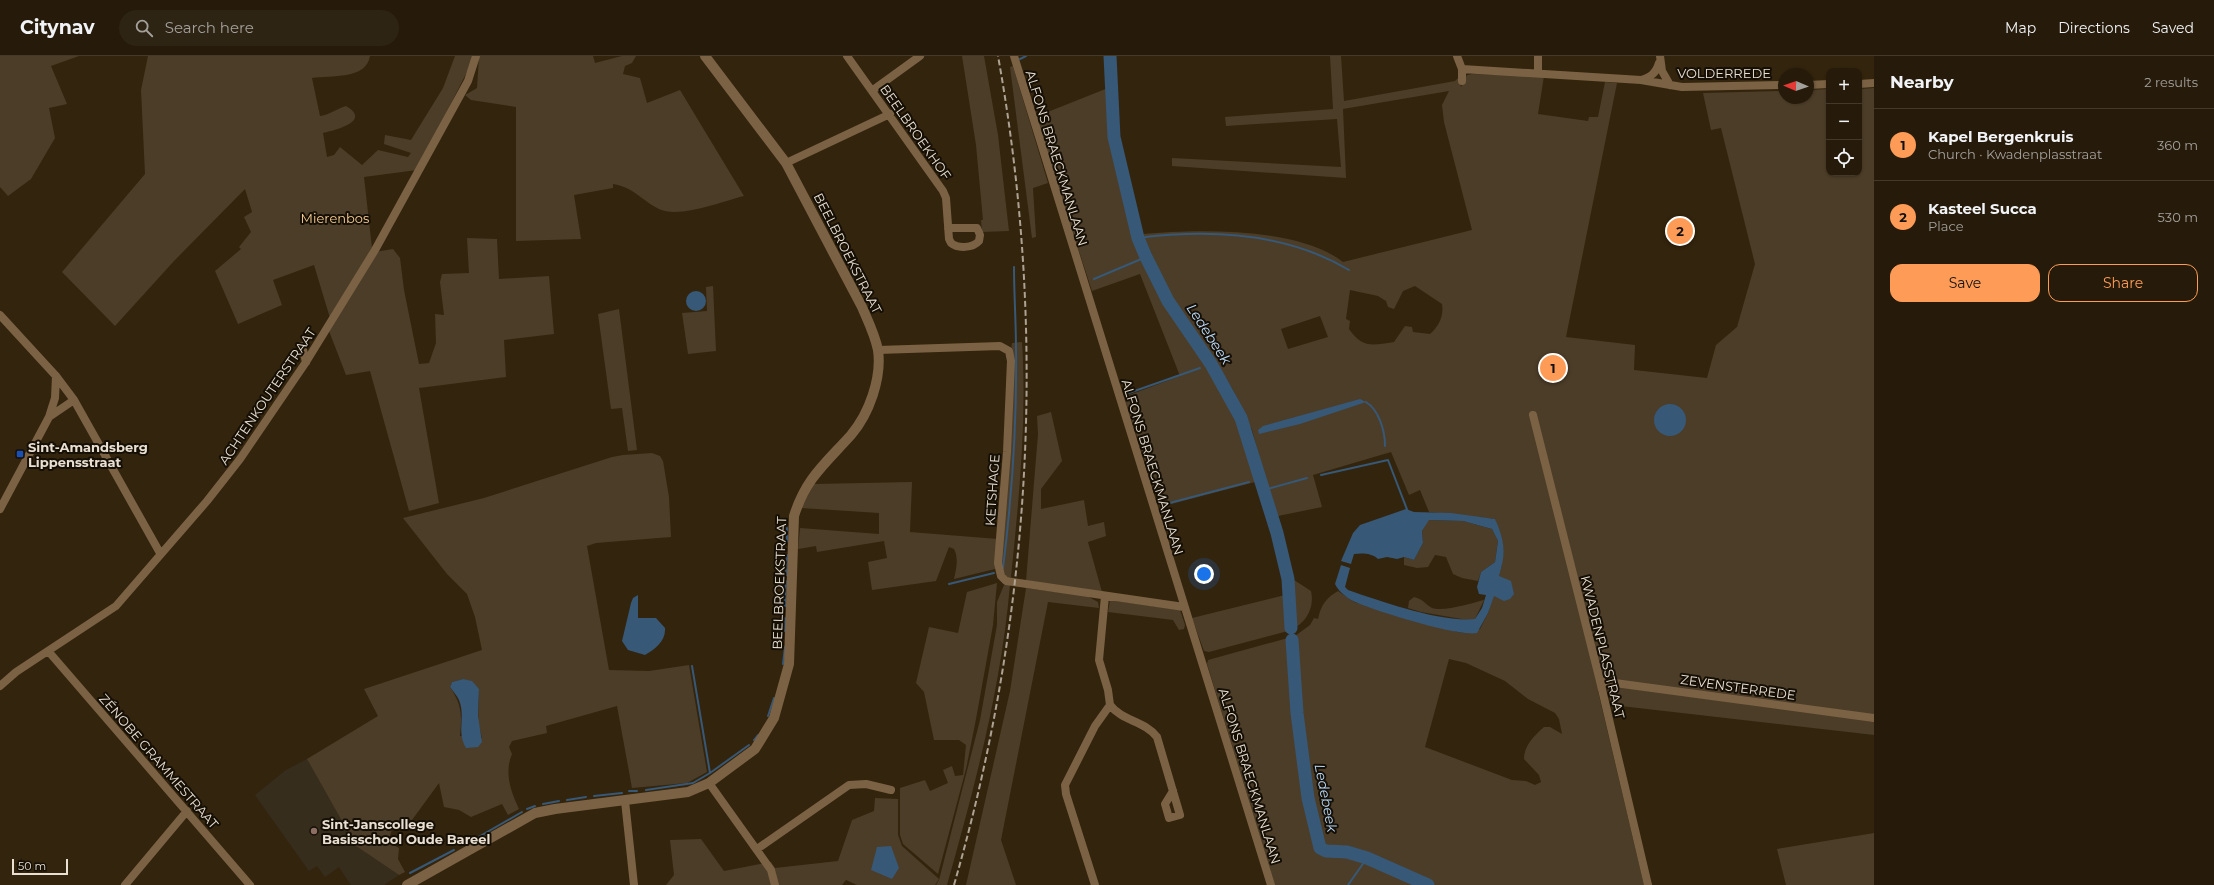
<!DOCTYPE html>
<html lang="en">
<head>
<meta charset="utf-8">
<style>
	:root { --surface:#261b0a; --page:#2e2413; --text:#f1f3f6; --muted:#a4a19c; --line:#42392b; --accent:#fe9c57 }
	body { margin:0; font-family:Montserrat,sans-serif; background:var(--page); color:var(--text) }
	.controls { position:absolute; right:12px; top:12px; display:grid; overflow:hidden; border-radius:8px; box-shadow:0 1px 3px #0004 }
	.controls button { width:36px; height:36px; display:grid; place-items:center; padding:0; border:0; border-bottom:1px solid var(--line); background:var(--surface); color:var(--text); font:20px sans-serif }
	.compass { position:absolute; left:1778px; top:12px; width:36px; height:36px; border-radius:50%; background:var(--surface); box-shadow:0 1px 3px #0004; rotate:272deg }
	.scale { position:absolute; left:12px; bottom:10px; width:56px; box-sizing:border-box; padding-left:4px; border:2px solid #eae0d2; border-top:0; font-size:11px; line-height:14px; white-space:nowrap; color:#eae0d2; -webkit-text-stroke:3px #150f06; paint-order:stroke }
	.you { position:absolute; left:1204px; top:518px; width:14px; height:14px; margin:-10px; border:3px solid #fff; border-radius:50%; background:#1a73e8; box-shadow:0 0 0 6px #1a73e833 }
	.badge { display:grid; place-items:center; width:26px; height:26px; border-radius:50%; background:var(--accent); color:#111; font-size:13px; font-weight:700 }
	.pin { position:absolute; translate:-50% -50%; border:2px solid #fff; box-shadow:0 1px 4px #0006 }
	.list { margin:0; padding:0; list-style:none }
	h2 { display:flex; justify-content:space-between; align-items:center; height:52px; margin:0; padding:0 16px; font-size:17px }
	h2 small { font-size:13px; font-weight:400; color:var(--muted) }
	.list li { display:grid; grid-template-columns:26px 1fr auto; gap:12px; align-items:center; box-sizing:border-box; height:72px; padding:0 16px; border-top:1px solid var(--line) }
	.list b { display:block; font-size:15px; white-space:nowrap }
	.list p { margin:0; font-size:13px; white-space:nowrap; color:var(--muted) }
	.list em { font-size:13px; font-style:normal; color:var(--muted) }
	.actions { display:flex; gap:8px; padding:12px 16px }
	.actions a { flex:1; padding:9px 0; border:1px solid var(--accent); border-radius:12px; text-align:center; font-size:14px; color:var(--accent) }
	.actions .main { background:var(--accent); color:#111 }
	.icon { flex:none; width:22px; height:22px; fill:none; stroke:currentColor; stroke-width:2; stroke-linecap:round; stroke-linejoin:round }
	.map { position:relative; flex:none; width:1874px; height:829px; overflow:hidden }
	header { display:flex; align-items:center; gap:24px; box-sizing:border-box; height:56px; padding:0 20px; background:var(--surface); border-bottom:1px solid var(--line) }
	header strong { font-size:19px }
	nav { display:flex; gap:22px; margin-inline-start:auto; font-size:14px }
	.search { width:280px; height:36px; background:var(--page); display:flex; align-items:center; gap:10px; box-sizing:border-box; padding:0 14px; border-radius:22px; color:var(--muted); font-size:15px }
	main { display:flex }
	aside { flex:1; background:var(--surface) }
	.map>svg:first-child { display:block }
</style>
</head>
<body>
<header>
<strong>Citynav</strong>
<div class="search"><svg class="icon" aria-label="search" viewBox="0 0 24 24"><circle cx="10" cy="10" r="6"/><path d="M15 15l6 6"/></svg>Search here</div>
<nav><a>Map</a><a>Directions</a><a>Saved</a></nav>
</header>
<main>
<div class="map">
<svg width="1874" height="829" viewBox="0 0 1874 829">
	<rect width="100%" height="100%" fill="#33240d"/>
	<path fill="#372d1d" d="M307 703 356 790 399 819 384 829H351L339 811 325 821 317 810 309 815 255 739 286 714Z"/>
	<path fill="#4c3d28" fill-rule="evenodd" d="M0 0H79L51 10 67 48 49 52 55 82 31 123 8 140 0 131Z
		M148 0H370C366 24 331 19 312 22L320 60C329 59 336 53 346 50 372 65 336 74 323 77L327 101 334 99 340 91 362 109 378 94 408 101 411 97 384 88 385 79 411 84 443 32 455 0H472L470 10 417 114 364 121 372 192 330 262 314 209 273 224 282 249 238 268 215 215 241 193 239 191 251 176 244 161 252 156 245 133 174 205 115 270 62 216 145 118 141 34Z
		M479 0H593L595 7 622 0H636L632 7 625 10 623 18 640 22 647 47 680 34 744 140C723 145 679 163 659 153 641 144 635 132 613 128V132L574 139 581 183 516 185V51L471 44 465 39 477 32Z
		M962 0H984L998 79 1009 175 982 176 981 164H983L976 89Z
		M1330 0H1341L1344 45 1455 25 1459 21 1461 31 1467 19 1472 18 1544 20 1538 58 1588 65 1589 61H1598L1605 26 1617 27 1566 281 1635 289 1634 314 1707 322 1716 289 1737 271 1755 208 1721 72 1711 74 1703 37 1784 35V42H1808V34L1829 33V117H1859V33L1874 32V679L1612 649 1607 633 1598 635 1644 829H1275L1207 608 1208 604 1295 580 1310 569 1314 562 1318 563C1321 549 1326 542 1338 535L1354 546 1417 566 1462 577 1480 573 1488 557 1502 509 1495 463 1429 456 1420 434 1409 439 1391 396 1313 419 1322 451 1278 460 1291 522 1311 535C1315 553 1305 569 1288 575L1209 596 1204 595 1192 562 1285 539V523L1260 437 1255 426 1160 451 1124 341 1180 320 1140 218 1092 235 1035 61 1108 32 1111 82 1141 202 1180 269 1193 287 1204 307 1220 327 1249 389 1255 416 1263 414 1252 374 1233 334 1208 293 1171 243 1143 178C1197 173 1298 171 1343 206L1472 174 1444 66 1442 49 1449 35 1343 53 1346 122 1172 110V102L1341 111 1337 63 1226 70 1225 61 1333 53ZM1415 230 1442 248C1444 260 1439 270 1430 278L1413 276 1412 271 1405 270 1394 286C1372 289 1363 293 1349 273L1350 265 1346 263 1350 234 1378 240 1386 245 1388 251 1394 253 1403 235ZM1320 260 1328 281 1288 293 1281 273ZM1449 603 1466 607 1505 625 1528 643 1555 657 1559 663 1562 678 1550 671H1544C1535 679 1524 689 1524 703L1539 719 1541 726 1535 729 1526 725 1512 724 1425 691Z
		M1013 10 1048 127 1033 132 1036 181 1032 182 1010 11Z
		M467 182 497 183 499 223 549 220 554 278 504 284 506 321 419 332 439 447 409 455 370 315 346 319 329 275 375 196 393 193 400 202 404 234 419 308 429 307 436 287 435 258 444 259 440 226 442 218 469 217Z
		M713 230 716 295 688 298 682 257 707 255 706 231Z
		M619 253 637 394 628 395 622 352 611 353 598 258Z
		M1022 286C1027 365 1019 442 1011 521L1009 522 1004 519 1001 504 1011 294 1012 287Z
		M1051 356 1062 405 1041 433V453L1084 444 1088 470 1104 466 1106 480 1088 486 1102 536 1026 525 1038 378 1037 360Z
		M652 397 660 400 663 405 669 441 671 481 596 487 587 490 609 614 649 615 689 609 707 716 687 727 632 732 617 650 546 670 547 677 512 685 509 691 512 698C504 717 511 736 519 753L508 759 502 748 471 761 459 754 444 751 439 727 412 764 405 763 394 767 388 786 399 792 398 803 405 816 399 819 356 790 307 703 378 660 364 633 482 594 475 561 467 538 447 518 403 462 484 442 612 401 623 399ZM463 623 479 633 478 666 482 682 460 680C462 659 462 649 450 631L452 626Z
		M912 426 910 476 998 483 995 513 954 523C956 513 959 503 954 493L949 491 936 525 872 534 868 506 887 502 884 485 817 496 816 490 798 493 800 472 879 478V457L801 452 814 428Z
		M1428 464 1463 465 1492 473 1498 485 1495 506 1481 516 1478 525 1462 522 1453 518 1446 501 1435 499 1428 511 1417 512 1404 509V501L1414 504 1423 487 1422 475Z
		M997 527 993 569 976 663 966 713 938 818 903 788 900 779V732L925 724 930 735 948 727 943 714 952 710 955 720 963 719 966 689 959 684H934L924 636 916 627 929 571 958 577 967 536Z
		M1004 529H1010C1001 632 975 730 947 829H936L939 824 980 664 997 569V546Z
		M1026 532 1087 540 1098 546 1099 552 1048 546 1001 784 1016 829H966L1010 635Z
		M1414 541C1423 543 1425 548 1432 552 1444 556 1472 547 1484 544L1475 563 1467 564 1421 556 1408 552 1409 545Z
		M1110 544 1180 554 1185 569 1184 573 1179 574 1173 564 1108 556Z
		M875 742 898 743V779L902 790 939 823 935 829H857L846 824 842 829H666L674 819 670 784 701 783 724 815 771 806 775 812 838 805 852 764 874 755Z
		M1874 777V829H1786L1777 793Z"/>
	<path fill="#375876" d="M686 245a10 10 0 1 1 20 0a10 10 0 1 1-20 0Z
		M1360 343 1366 346 1300 368 1259 378 1258 374 1263 370Z
		M1654 364a16 16 0 1 1 32 0a16 16 0 1 1-32 0Z
		M1406 453 1414 456 1451 457 1495 463C1505 485 1506 498 1499 520L1511 525 1514 538 1510 543 1504 545 1494 540 1488 557 1477 577C1458 581 1376 555 1355 546 1347 542 1339 536 1335 528L1341 509 1350 512 1345 531 1348 534C1380 545 1442 567 1475 563L1482 552 1486 539 1479 538 1477 531 1481 516 1495 506 1498 485 1492 473 1463 465 1429 464 1422 475 1423 487 1414 504 1404 501 1397 503 1387 501 1378 503C1372 497 1362 497 1354 498L1351 508 1341 505 1353 477 1360 469Z
		M638 539V562H656L665 572C666 585 655 593 645 599L628 594 622 585 631 547 633 542Z
		M463 623 472 625 479 633 478 660 482 686 478 691 466 692C456 675 466 661 459 644 457 640 453 635 450 631L452 626Z
		M891 790 899 812 892 823 871 814 877 791Z"/>
	<g fill="none" stroke-linecap="round" stroke-linejoin="round">
		<path stroke="#375876" stroke-width="2" d="M1020 3 1026 0
			M1138 182C1209 173 1287 177 1349 214
			M1094 223 1146 201
			M1126 338 1200 312
			M1366 346C1379 354 1385 375 1385 390
			M1321 419 1388 404 1408 456
			M1264 434 1307 422
			M1162 449 1249 426
			M787 486V472
			M1003 512C1012 440 1017 366 1016 293 1016 266 1014 238 1014 211
			M786 519 787 499
			M949 528 994 517
			M785 550 786 525
			M785 575V562
			M783 608 785 591
			M768 660 774 642
			M754 684 758 679
			M710 717 749 689
			M646 734 693 727 710 717 692 610
			M629 735H637
			M594 740 622 737
			M567 744 586 741
			M543 748 559 745
			M527 753 535 750
			M468 787 522 756
			M410 817 454 794
			M1348 829 1367 802"/>
		<path stroke="#375876" stroke-width="13" d="M1110 0 1114 81 1138 182 1146 201 1168 245 1211 308 1241 362 1277 477 1288 523 1291 572
			M1292 584 1297 657 1308 742 1320 792 1326 795 1347 796 1367 802 1428 829"/>
		<path stroke="#7c6244" stroke-width="8" d="M847 0 943 135 946 142 949 183 951 187C958 193 973 192 979 185L980 179 977 172H948
			M1014 0 1271 829
			M1457 0 1462 13V25
			M1660 0 1662 15 1670 29
			M1462 13 1641 24 1682 31 1784 29
			M1538 17V0
			M1641 24C1651 21 1656 17 1659 7
			M1859 28 1874 27
			M1808 29 1829 28
			M873 34 920 0
			M786 107 890 58
			M0 259 56 320 74 344 160 497
			M302 290 306 306
			M878 294 1000 290 1009 295 1011 305 1007 396 998 507 1001 520 1006 525 1184 551
			M1533 359 1600 625 1648 829
			M49 361 74 344
			M0 453 49 361 55 342 56 320
			M49 596 250 829
			M1600 625 1874 662
			M0 630 16 616 116 550 207 445 240 403 306 306 375 194 468 25 476 0
			M1110 649C1122 665 1145 665 1157 681L1180 759 1169 762 1165 748 1173 735
			M709 727 771 814 775 829
			M625 745 634 829
			M757 793 849 729 866 728 891 734
			M125 829 187 755
			M1095 829 1066 738 1065 729 1095 670 1110 649 1108 634 1099 604 1105 540"/>
		<path stroke="#7c6244" stroke-width="10" d="M407 829 535 757 555 753 688 736 709 727 755 693 774 662 789 608 794 460C806 422 825 408 851 379 869 358 882 322 878 294 875 279 868 265 862 251L786 107 705 0"/>
		<path stroke="#aea292" stroke-width="2" stroke-dasharray="6 3" stroke-linecap="butt" d="M954 829C1032 559 1048 277 998 0"/>
	</g>
	<rect fill="#1a4fb4" stroke="#150f06" stroke-width="1.5" x="16" y="394" width="8" height="8" rx="2"/>
	<circle fill="#8d6e63" stroke="#150f06" stroke-width="1.5" cx="314" cy="775" r="4"/>
	<g text-anchor="middle" dominant-baseline="central" stroke-width="4" stroke-linejoin="round" paint-order="stroke">
		<g font-size="13" fill="#eae0d2" stroke="#150f06">
			<text x="1724" y="17">VOLDERREDE</text>
			<text transform="translate(916 76) rotate(55)">BEELBROEKHOF</text>
			<text transform="translate(1057 102) rotate(73)">ALFONS BRAECKMANLAAN</text>
			<text transform="translate(848 197) rotate(63)">BEELBROEKSTRAAT</text>
			<text transform="translate(267 340) rotate(-56)">ACHTENKOUTERSTRAAT</text>
			<text transform="translate(1153 411) rotate(73)">ALFONS BRAECKMANLAAN</text>
			<text transform="translate(992 434) rotate(-86)">KETSHAGE</text>
			<text transform="translate(779 527) rotate(-88)">BEELBROEKSTRAAT</text>
			<text transform="translate(1603 591) rotate(76)">KWADENPLASSTRAAT</text>
			<text transform="translate(1738 631) rotate(8)">ZEVENSTERREDE</text>
			<text transform="translate(159 705) rotate(49)">ZÉNOBE GRAMMESTRAAT</text>
			<text transform="translate(1250 720) rotate(73)">ALFONS BRAECKMANLAAN</text>
		</g>
		<g font-size="13" fill="#fed193" stroke="#150f06">
			<text x="335" y="162">Mierenbos</text>
		</g>
		<g font-size="13" font-weight="bold" fill="#eae0d2" stroke="#150f06" text-anchor="start">
			<text x="28" y="391">Sint-Amandsberg<tspan x="28" dy="15">Lippensstraat</tspan></text>
			<text x="322" y="768">Sint-Janscollege<tspan x="322" dy="15">Basisschool Oude Bareel</tspan></text>
		</g>
		<g font-size="14" font-style="italic" fill="#b9daf9" stroke="#150f06">
			<text transform="translate(1209 278) rotate(57)">Ledebeek</text>
			<text transform="translate(1326 742) rotate(79)">Ledebeek</text>
		</g>
	</g>
</svg>
<div class="controls">
<button>+</button>
<button>−</button>
<button><svg class="icon" aria-label="locate" viewBox="0 0 24 24"><circle cx="12" cy="12" r="6"/><path d="M12 2v4M12 18v4M2 12h4M18 12h4"/></svg></button>
</div>
<svg class="compass" viewBox="-18 -18 36 36"><path d="M0-13l5 13h-10z" fill="#e53935"/><path d="M0 13l5-13h-10z" fill="#a4a19c"/></svg>
<div class="scale">50 m</div>
<div class="you"></div>
<div class="pin badge" style="left:1553px;top:312px">1</div>
<div class="pin badge" style="left:1680px;top:175px">2</div>
</div>
<aside>
<h2>Nearby<small>2 results</small></h2>
<ul class="list">
<li><span class="badge">1</span><div><b>Kapel Bergenkruis</b><p>Church · Kwadenplasstraat</p></div><em>360 m</em></li>
<li><span class="badge">2</span><div><b>Kasteel Succa</b><p>Place</p></div><em>530 m</em></li>
</ul>
<div class="actions"><a class="main">Save</a><a>Share</a></div>
</aside>
</main>
</body>
</html>
